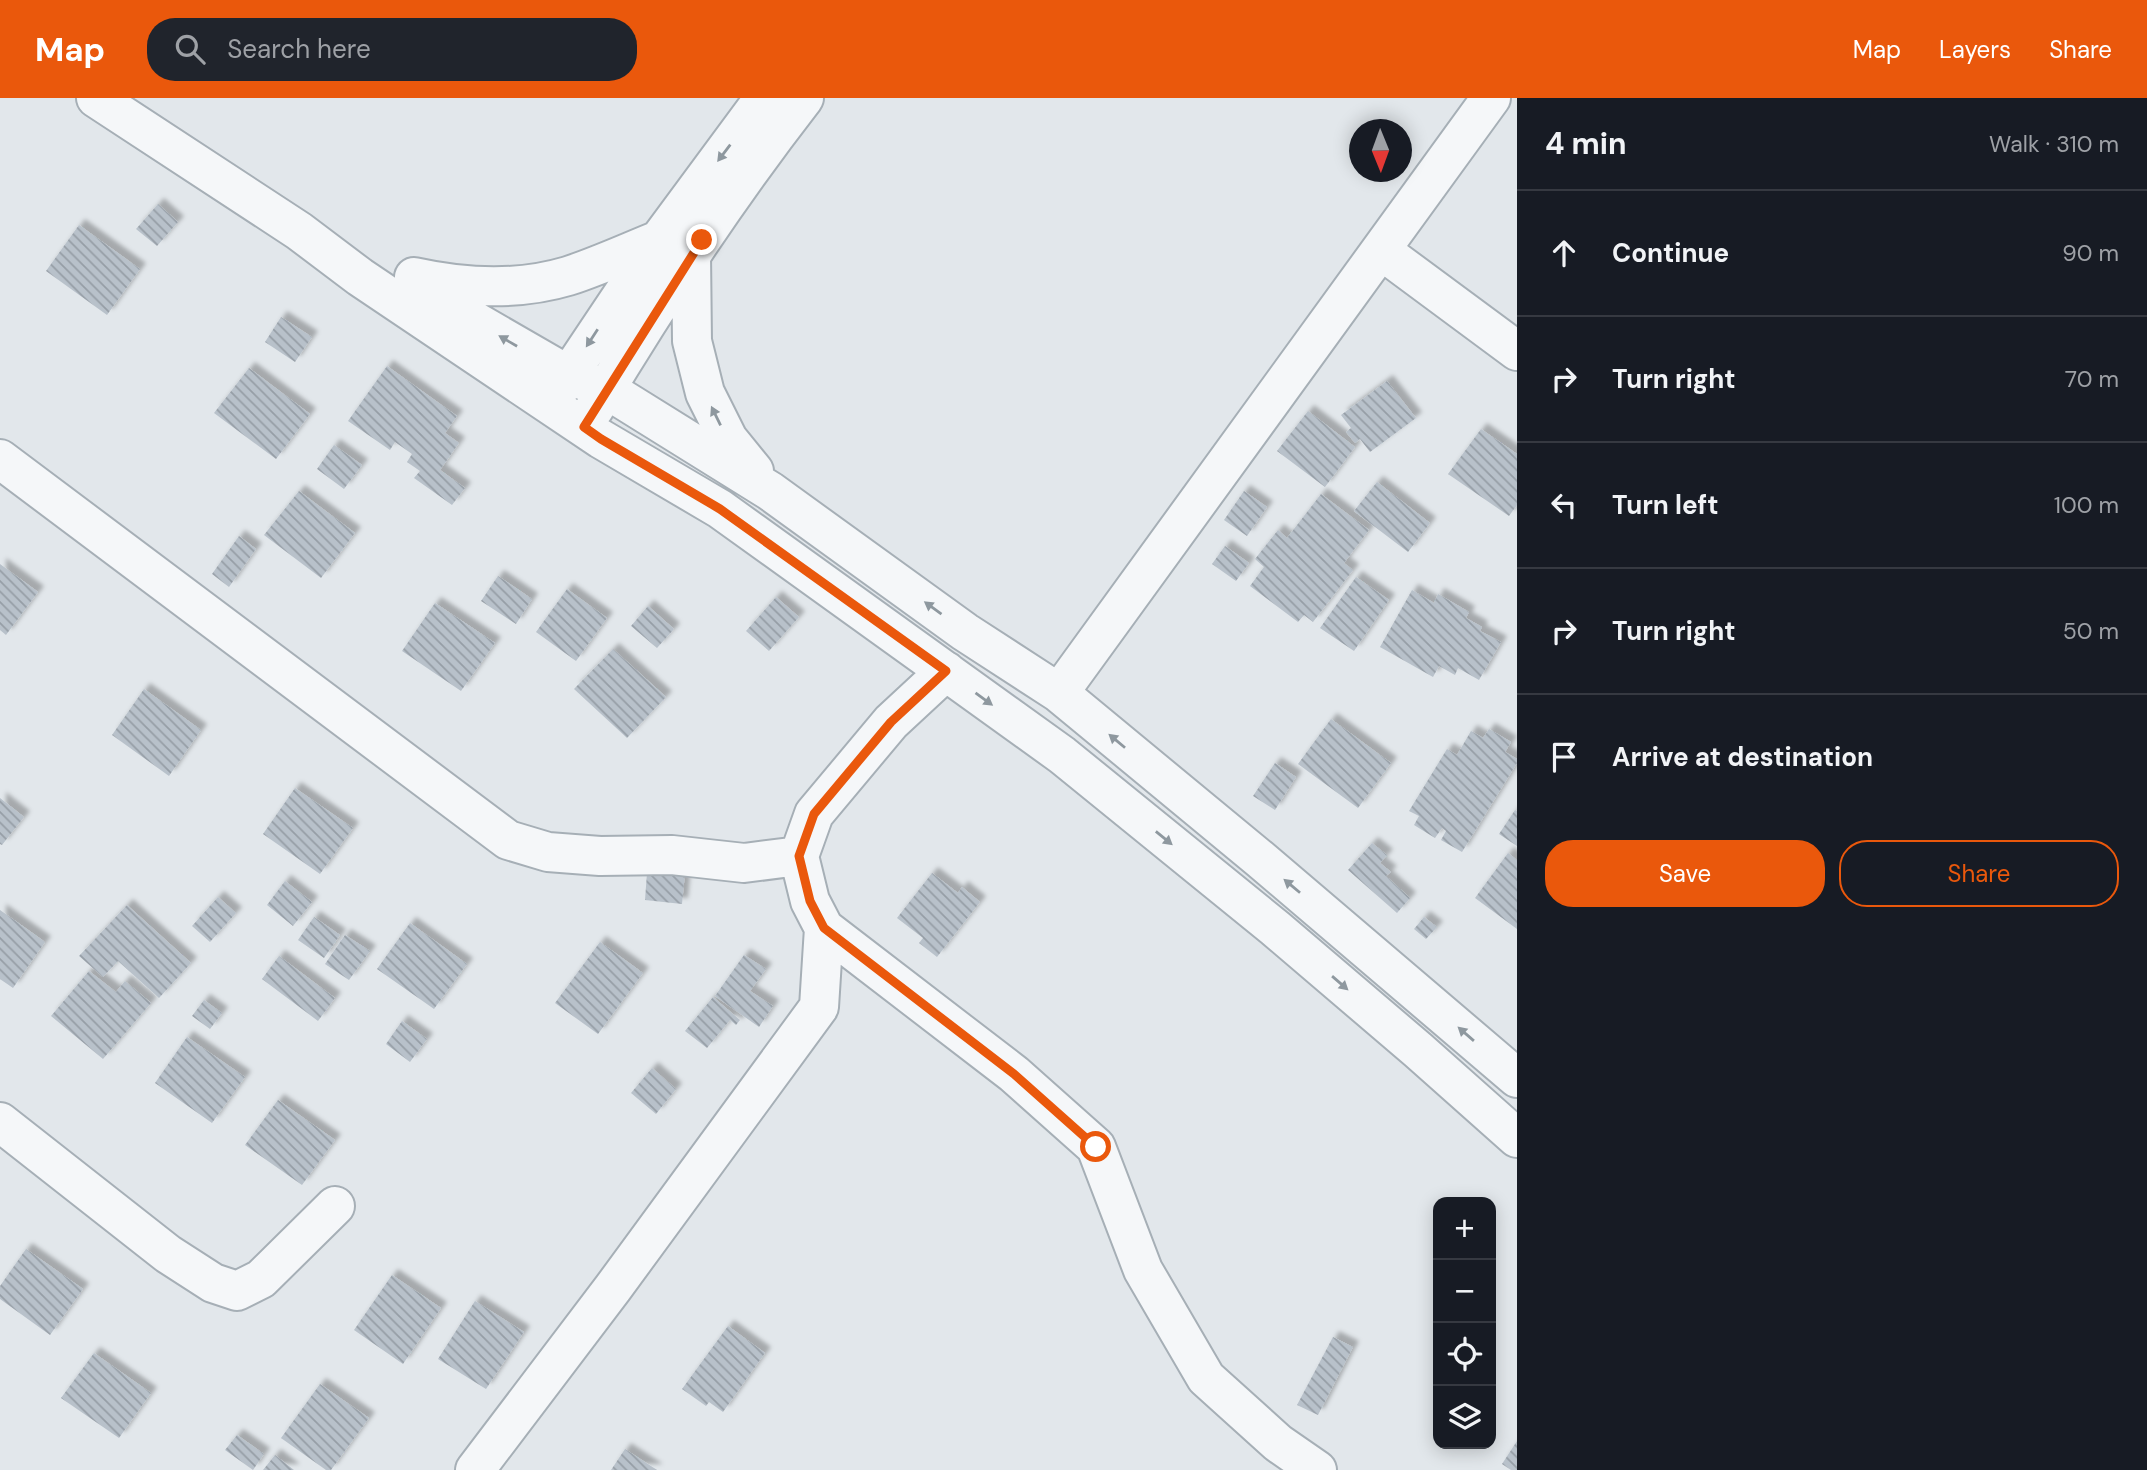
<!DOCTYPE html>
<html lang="en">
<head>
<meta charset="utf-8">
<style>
	:root { --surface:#171b24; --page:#20242c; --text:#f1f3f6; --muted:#9ea1a6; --line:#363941; --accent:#ea580c }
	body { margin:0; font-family:"DM Sans",sans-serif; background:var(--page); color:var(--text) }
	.controls { position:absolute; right:21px; bottom:21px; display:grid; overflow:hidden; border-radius:14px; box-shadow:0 4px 18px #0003 }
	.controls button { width:63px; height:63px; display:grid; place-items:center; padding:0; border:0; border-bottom:2px solid var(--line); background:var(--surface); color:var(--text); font:35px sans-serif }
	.compass { position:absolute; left:1349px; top:21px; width:63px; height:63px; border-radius:50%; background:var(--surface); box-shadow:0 4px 18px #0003; rotate:179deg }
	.stop { position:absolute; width:21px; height:21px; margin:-16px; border:5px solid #ea580c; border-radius:50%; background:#fff }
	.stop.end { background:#ea580c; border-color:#fff; box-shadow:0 2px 7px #0008 }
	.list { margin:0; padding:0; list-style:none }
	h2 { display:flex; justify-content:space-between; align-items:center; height:91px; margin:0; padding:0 28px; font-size:30px }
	h2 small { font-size:23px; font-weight:400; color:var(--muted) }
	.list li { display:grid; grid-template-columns:46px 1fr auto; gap:21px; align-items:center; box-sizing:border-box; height:126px; padding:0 28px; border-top:2px solid var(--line) }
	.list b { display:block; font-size:26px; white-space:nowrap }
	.list em { font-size:23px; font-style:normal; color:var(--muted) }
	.actions { display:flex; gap:14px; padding:21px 28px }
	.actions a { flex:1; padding:16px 0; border:2px solid var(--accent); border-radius:28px; text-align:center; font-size:24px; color:var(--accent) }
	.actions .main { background:var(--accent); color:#fff }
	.icon { flex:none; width:38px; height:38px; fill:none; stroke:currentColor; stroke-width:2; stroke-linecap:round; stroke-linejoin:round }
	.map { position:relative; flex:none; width:1517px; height:1372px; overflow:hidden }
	header { display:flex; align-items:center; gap:42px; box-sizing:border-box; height:98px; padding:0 35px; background:var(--accent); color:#fff }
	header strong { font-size:33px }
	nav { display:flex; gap:38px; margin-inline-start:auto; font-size:24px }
	.search { width:490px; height:63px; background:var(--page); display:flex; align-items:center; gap:18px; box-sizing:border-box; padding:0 24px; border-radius:28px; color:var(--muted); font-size:26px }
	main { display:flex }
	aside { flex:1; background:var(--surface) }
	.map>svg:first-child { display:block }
</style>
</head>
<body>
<header>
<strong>Map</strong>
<div class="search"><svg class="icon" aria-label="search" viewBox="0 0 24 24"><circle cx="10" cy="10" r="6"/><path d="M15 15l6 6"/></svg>Search here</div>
<nav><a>Map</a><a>Layers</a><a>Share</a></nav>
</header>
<main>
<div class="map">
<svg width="1517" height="1372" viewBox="0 0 1517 1372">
	<defs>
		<pattern id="building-back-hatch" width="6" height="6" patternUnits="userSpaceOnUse" patternTransform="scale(1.75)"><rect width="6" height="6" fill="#b8c1ca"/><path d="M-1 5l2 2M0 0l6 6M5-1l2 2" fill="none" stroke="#969ea6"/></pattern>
		<filter id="shadow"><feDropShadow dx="6" dy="-6" stdDeviation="2" flood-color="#0004"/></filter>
	</defs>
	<rect width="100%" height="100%" fill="#e2e7eb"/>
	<path fill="url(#building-back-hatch)" filter="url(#shadow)" d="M158 106 178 124 157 148 136 131Z
		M79 127 140 171 107 217 46 173Z
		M281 219 312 239 295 264 265 244Z
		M387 268 457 318 445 335 459 345 440 372 465 390 452 407 414 380 420 373 407 364 412 356 395 344 390 352 348 323Z
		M249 270 310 316 276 361 214 315Z
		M1387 283 1416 320 1370 354 1360 341 1355 345 1346 334 1351 330 1341 317Z
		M1308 313 1355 349 1325 389 1277 353Z
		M1481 331 1517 356V407L1509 418 1448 376Z
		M334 347 362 367 344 391 317 371Z
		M1377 384 1430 425 1408 454 1354 413Z
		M299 393 355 435 321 480 264 437Z
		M1244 393 1267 409 1247 438 1224 422Z
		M1321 396 1369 432 1344 465 1353 472 1313 524 1304 517 1298 524 1250 488 1264 469 1255 461 1278 432 1287 440Z
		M239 438 256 451 229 489 212 476Z
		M1225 448 1249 465 1236 483 1212 466Z
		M0 466 38 494 6 537 0 532Z
		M498 478 532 501 516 526 481 503Z
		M1356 479 1389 502 1354 553 1320 530Z
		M567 491 607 520 576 563 536 534Z
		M1412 492 1434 505 1438 496 1469 514 1466 520 1482 529 1480 533 1501 544 1479 582 1458 570 1455 577 1439 568 1433 579 1380 549Z
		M776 499 799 519 769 553 746 533Z
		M435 505 495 545 461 593 402 553Z
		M648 508 674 531 657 550 631 528Z
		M613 551 666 599 627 640 574 591Z
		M144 591 201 632 169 678 112 637Z
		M1331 621 1391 665 1358 710 1298 666Z
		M1489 631 1511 644 1505 654 1517 661V665L1462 754 1441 742 1446 733 1442 730 1435 740 1414 727 1419 718 1409 713 1447 651 1457 657 1471 633 1483 640Z
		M1275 665 1296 679 1275 712 1253 698Z
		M295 690 353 730 320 776 263 736Z
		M0 700 24 719 2 747 0 746Z
		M1515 712 1517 713V748L1499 736Z
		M1372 745 1387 757 1380 765 1391 774 1386 778 1410 800 1397 815 1348 772Z
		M1508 755 1517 762V831L1475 800Z
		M648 761 686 764 682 806 645 802Z
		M932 775 958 795 962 789 980 804 937 859 919 845 923 840 897 820Z
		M285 783 312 804 293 828 267 807Z
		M218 799 236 815 210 844 192 828Z
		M127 807 191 865 159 900 118 863 103 879 79 858Z
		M0 812 45 844 13 890 0 881Z
		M314 819 340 837 324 860 298 842Z
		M1424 819 1437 829 1426 841 1414 831Z
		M410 825 467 866 434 911 377 871Z
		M345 837 370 853 349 882 325 866Z
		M600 844 643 875 598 936 555 905Z
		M744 857 766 871 750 893 773 908 759 929 715 898Z
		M279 858 335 900 318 923 262 881Z
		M89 873 116 894 125 883 151 905 103 961 51 918Z
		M713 899 740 922 736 927 730 922 707 950 685 933Z
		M204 902 222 915 210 931 192 918Z
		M402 923 427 941 410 964 386 946Z
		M187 939 245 979 212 1025 155 985Z
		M652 970 676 991 656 1016 631 995Z
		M278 1002 335 1042 302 1087 245 1047Z
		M26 1151 83 1191 50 1237 0 1201V1188Z
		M392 1177 441 1210 403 1266 354 1232Z
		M475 1203 524 1234 486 1291 438 1261Z
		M728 1228 765 1255 723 1314 709 1304 706 1308 682 1291Z
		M1333 1239 1353 1249 1318 1317 1297 1307Z
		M94 1255 151 1295 119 1340 61 1300Z
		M320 1286 369 1320 331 1372H326L281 1340Z
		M237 1337 264 1356 253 1372 225 1352Z
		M1517 1343V1372H1511L1502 1366Z
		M625 1351 657 1372H611Z
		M275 1357 294 1372H263Z"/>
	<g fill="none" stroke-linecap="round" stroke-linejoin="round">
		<defs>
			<path id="minor" d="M96 0 299 133 360 179 601 341 720 411 1062 657 1275 830 1418 952 1517 1040
				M1382 153 1517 253
				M691 156 692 243 705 295 728 341 754 373
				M414 179C464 190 518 193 568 178 599 168 629 154 659 142
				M426 195 568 277 606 291 770 393 965 534 1059 595 1260 761 1517 980
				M554 299 659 142 764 0
				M594 311C658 204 727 99 804 0
				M0 361 508 742 548 754 600 758 672 757 744 765 799 758
				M946 573 891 624 814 716 799 758 810 803 824 830 1014 976 1096 1049 1143 1172 1206 1280 1278 1345 1317 1372
				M1059 595 1491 0
				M0 1024 168 1156 213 1185 237 1193 261 1181 335 1108
				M475 1372 613 1190 819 909 824 830"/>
		</defs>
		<use href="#minor" stroke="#a6afb6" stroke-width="42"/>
		<use href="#minor" stroke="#f5f7f9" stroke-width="38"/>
	</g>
	<defs><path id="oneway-solid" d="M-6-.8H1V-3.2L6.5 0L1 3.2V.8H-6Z" transform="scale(1.75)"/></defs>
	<g fill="#8e989f">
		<use href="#oneway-solid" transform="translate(724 55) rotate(127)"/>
		<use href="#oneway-solid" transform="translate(592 240) rotate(123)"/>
		<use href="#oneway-solid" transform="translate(508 243) rotate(-150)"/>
		<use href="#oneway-solid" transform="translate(716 318) rotate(-116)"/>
		<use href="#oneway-solid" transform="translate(933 510) rotate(-144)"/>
		<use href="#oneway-solid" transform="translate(984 601) rotate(36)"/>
		<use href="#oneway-solid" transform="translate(1117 643) rotate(-140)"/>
		<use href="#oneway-solid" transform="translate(1164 740) rotate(39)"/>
		<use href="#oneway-solid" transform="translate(1292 788) rotate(-140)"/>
		<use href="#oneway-solid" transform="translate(1340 885) rotate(41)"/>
		<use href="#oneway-solid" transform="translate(1466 936) rotate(-139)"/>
	</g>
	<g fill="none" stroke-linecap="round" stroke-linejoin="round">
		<path stroke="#ea580c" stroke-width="9" d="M702 142 584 329 601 341 720 411 946 573 891 624 814 716 799 758 810 803 824 830 1014 976 1096 1049"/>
	</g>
</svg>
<div class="controls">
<button>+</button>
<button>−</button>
<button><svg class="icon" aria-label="locate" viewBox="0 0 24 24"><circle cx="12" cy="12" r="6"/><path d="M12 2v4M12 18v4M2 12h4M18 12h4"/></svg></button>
<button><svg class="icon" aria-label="layers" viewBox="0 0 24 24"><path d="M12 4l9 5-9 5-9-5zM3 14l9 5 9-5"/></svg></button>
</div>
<svg class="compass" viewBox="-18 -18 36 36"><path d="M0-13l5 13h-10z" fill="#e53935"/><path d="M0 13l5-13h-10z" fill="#9ea1a6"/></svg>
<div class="stop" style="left:1096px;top:1049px"></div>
<div class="stop end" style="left:702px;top:142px"></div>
</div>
<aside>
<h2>4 min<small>Walk · 310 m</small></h2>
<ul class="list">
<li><svg class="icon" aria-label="ahead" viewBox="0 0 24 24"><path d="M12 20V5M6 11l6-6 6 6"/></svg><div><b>Continue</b></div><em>90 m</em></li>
<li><svg class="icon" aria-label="right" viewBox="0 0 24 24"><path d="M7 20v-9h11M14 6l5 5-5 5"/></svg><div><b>Turn right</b></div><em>70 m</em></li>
<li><svg class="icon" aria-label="left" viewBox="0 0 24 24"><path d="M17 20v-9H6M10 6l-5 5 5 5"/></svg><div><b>Turn left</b></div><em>100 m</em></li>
<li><svg class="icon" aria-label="right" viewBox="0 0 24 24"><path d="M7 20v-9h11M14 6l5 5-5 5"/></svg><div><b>Turn right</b></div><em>50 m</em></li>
<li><svg class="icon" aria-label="arrive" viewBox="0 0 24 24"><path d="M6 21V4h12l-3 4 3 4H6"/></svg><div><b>Arrive at destination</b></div></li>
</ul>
<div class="actions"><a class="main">Save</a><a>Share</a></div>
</aside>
</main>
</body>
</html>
